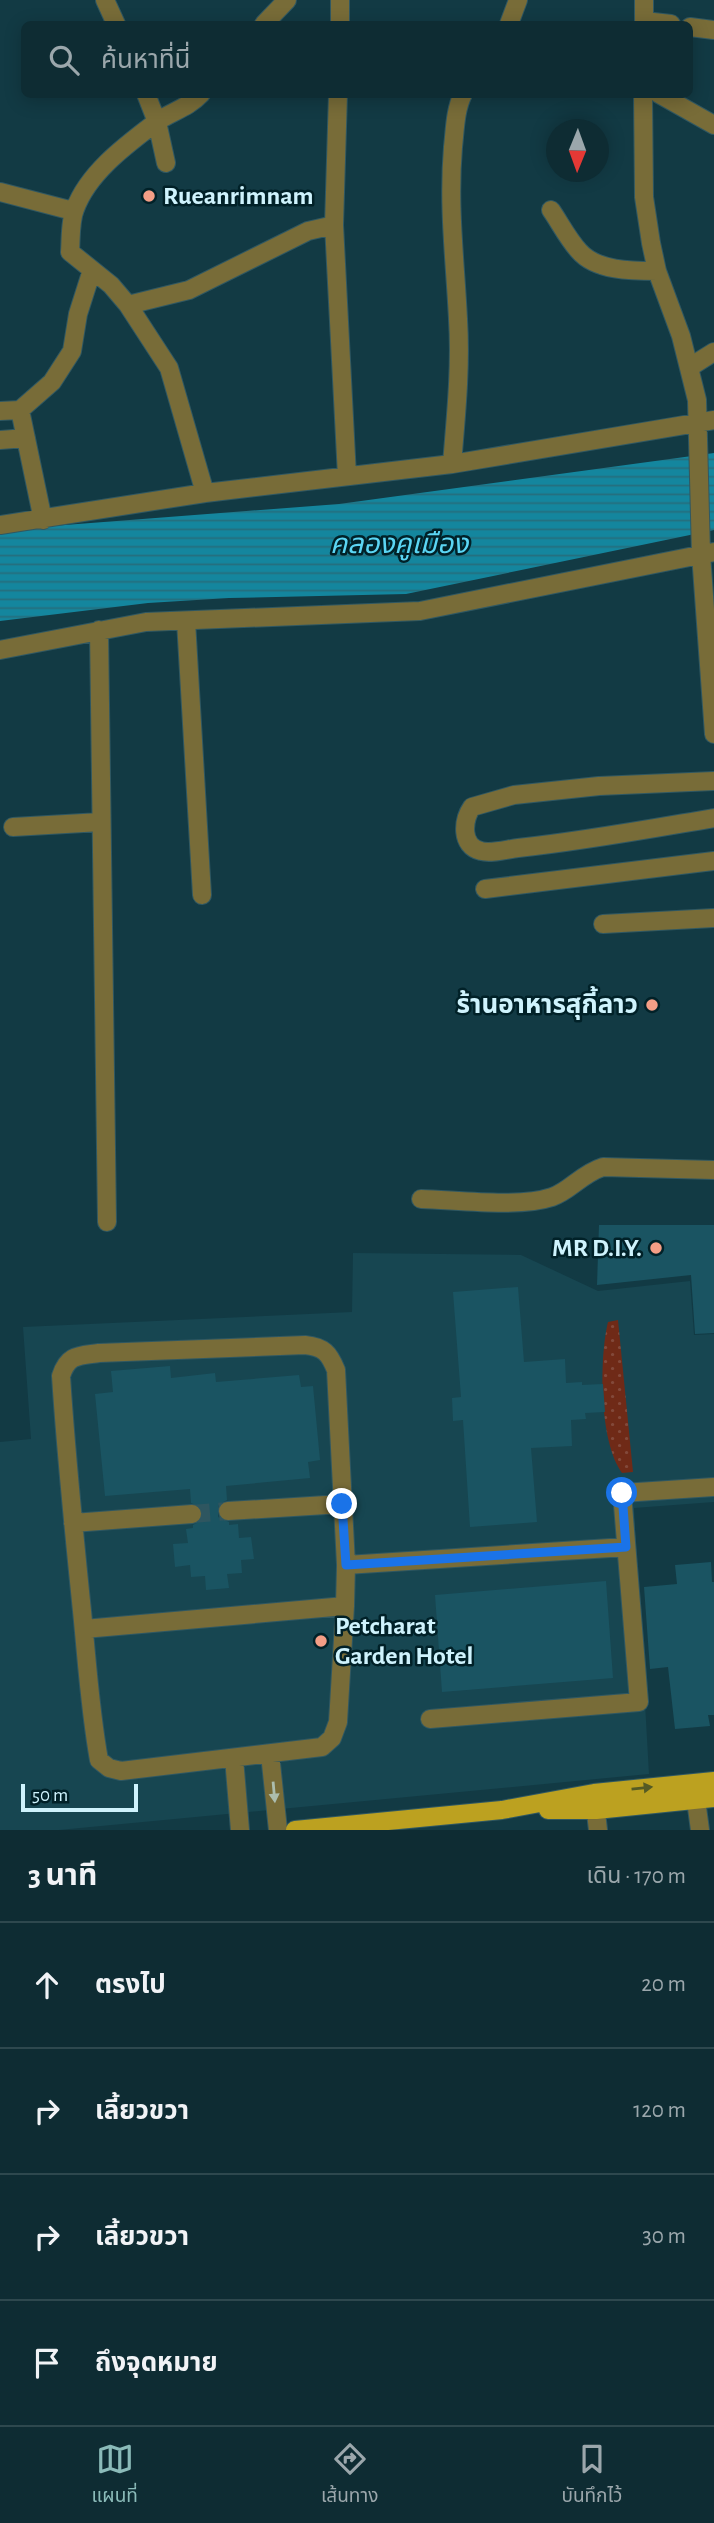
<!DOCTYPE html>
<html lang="th">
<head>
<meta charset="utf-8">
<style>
	:root { --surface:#0e2c33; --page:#17343b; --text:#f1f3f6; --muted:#9ba7ac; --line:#2e484e; --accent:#8bbbb9 }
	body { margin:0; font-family:"Alegreya Sans","Noto Sans Thai",sans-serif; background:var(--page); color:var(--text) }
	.compass { position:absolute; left:546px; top:119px; width:63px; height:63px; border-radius:50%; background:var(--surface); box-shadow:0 4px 18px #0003; rotate:181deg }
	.scale { position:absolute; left:21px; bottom:18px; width:117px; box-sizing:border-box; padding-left:7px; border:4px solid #cff3fd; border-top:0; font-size:19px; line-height:24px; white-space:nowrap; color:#cff3fd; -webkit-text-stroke:5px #012128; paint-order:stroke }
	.stop { position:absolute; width:21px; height:21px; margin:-16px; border:5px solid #1a73e8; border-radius:50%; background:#fff }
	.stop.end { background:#1a73e8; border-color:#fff; box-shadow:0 2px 7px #0008 }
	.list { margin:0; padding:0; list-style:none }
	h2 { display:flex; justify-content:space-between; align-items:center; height:91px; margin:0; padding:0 28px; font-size:30px }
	h2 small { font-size:23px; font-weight:400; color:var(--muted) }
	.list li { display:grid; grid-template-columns:46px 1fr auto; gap:21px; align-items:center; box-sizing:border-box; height:126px; padding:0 28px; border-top:2px solid var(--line) }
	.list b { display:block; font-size:26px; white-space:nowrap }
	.list em { font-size:23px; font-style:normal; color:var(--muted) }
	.icon { flex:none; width:38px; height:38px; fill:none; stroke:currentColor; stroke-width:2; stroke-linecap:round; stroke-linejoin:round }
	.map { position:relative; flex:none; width:714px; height:1830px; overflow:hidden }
	.search { position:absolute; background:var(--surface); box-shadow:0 4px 18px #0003; left:21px; right:21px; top:21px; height:77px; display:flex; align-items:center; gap:18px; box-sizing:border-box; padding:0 24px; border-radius:10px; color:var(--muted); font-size:26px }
	.sheet { height:595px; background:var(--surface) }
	nav { display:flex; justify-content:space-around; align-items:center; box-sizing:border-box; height:98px; border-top:2px solid var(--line); background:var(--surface); font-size:19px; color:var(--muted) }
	nav a { display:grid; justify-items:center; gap:4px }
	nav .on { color:var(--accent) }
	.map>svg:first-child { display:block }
</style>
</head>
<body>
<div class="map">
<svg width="714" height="1830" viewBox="0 0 714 1830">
	<defs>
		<pattern id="grass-dots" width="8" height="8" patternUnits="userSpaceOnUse" patternTransform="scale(1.75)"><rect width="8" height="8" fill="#6f2a17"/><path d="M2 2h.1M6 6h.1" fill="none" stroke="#82493a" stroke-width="1.8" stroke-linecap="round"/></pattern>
		<pattern id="water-rules" width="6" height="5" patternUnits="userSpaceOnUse" patternTransform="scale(1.75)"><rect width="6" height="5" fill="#14869e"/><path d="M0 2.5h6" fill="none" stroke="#256e7d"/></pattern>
	</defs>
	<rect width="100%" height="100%" fill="#123a44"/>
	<path fill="#174651" d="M353 1253 521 1255 598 1291 690 1281 694 1335 714 1334V1502L634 1508 649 1774 59 1830H0V1442L31 1439 23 1327 352 1312Z"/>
	<path fill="url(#grass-dots)" d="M618 1320 633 1472 622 1473C599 1442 599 1359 608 1322Z"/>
	<path fill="url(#water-rules)" d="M714 453V530L406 594 229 598 148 603 0 621V530L339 504Z"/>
	<path fill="#1a5462" d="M599 1225H714V1333L695 1334 691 1275 597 1285Z
		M518 1287 524 1362 565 1359 566 1383 582 1382V1385L603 1384 605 1412 585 1413 586 1419 571 1420 572 1446 531 1448 537 1522 470 1527 463 1420 453 1421 452 1398 461 1397 453 1292Z
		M170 1366 171 1378 215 1373 216 1382 299 1375 301 1387 313 1386 320 1460 308 1462 310 1478 226 1486 227 1500 218 1505V1517L229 1522V1525L238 1524 239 1538 251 1537 254 1559 241 1560 242 1573 227 1574 229 1588 206 1590 205 1576 191 1577 190 1565 175 1567 173 1544 188 1543 186 1529 193 1528V1525L202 1520 203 1514 201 1507 191 1503 190 1489 105 1496 95 1394 113 1392 111 1371Z
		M711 1562 712 1582H714V1715H708L710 1726 675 1729 668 1667 650 1669 644 1587 677 1584 675 1565Z
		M606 1581 613 1678 442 1692 435 1595Z"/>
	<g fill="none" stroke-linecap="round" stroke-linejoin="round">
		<path stroke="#2e5660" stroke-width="18" stroke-dasharray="18 9" stroke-linecap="butt" d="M192 1514 228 1511"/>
		<defs>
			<path id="minor" d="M105 0 116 24
				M644 21 671 24
				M264 24 287 0
				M340 24V0
				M509 24 518 0
				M644 24V0
				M690 27 714 30
				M146 94 157 122 166 163
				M201 94C188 108 170 112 155 123 126 145 88 173 75 209 70 221 71 238 70 252L111 285 128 305 169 368 205 493
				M338 94 334 225 347 476
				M643 94 644 197 651 243 657 271 681 336 697 400 701 554 714 734
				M659 94 714 125
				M0 192 73 211
				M551 210C560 223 568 239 579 251 596 271 632 271 657 271
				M128 305 189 290 308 231 334 225
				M690 367 714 352
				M0 411 20 410
				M0 440 26 438
				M452 464C456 415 461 368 458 319 455 259 448 207 453 147 455 130 455 110 463 94
				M43 520 20 410 52 382 72 351 78 314 92 270
				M0 525 205 493 452 464 714 420
				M186 621 202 895
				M99 630 107 1222
				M0 650 146 622 420 611 714 552
				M714 781 599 786 514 795 472 807C463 820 460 846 481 851 491 854 508 849 518 848 584 841 649 829 714 818
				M13 827 101 822
				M485 889 714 861
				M603 924 714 918
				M421 1199C457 1200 519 1208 552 1197 570 1191 581 1174 603 1167L714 1170
				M228 1511 342 1504
				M73 1523 192 1514
				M346 1565 626 1547
				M84 1629 345 1606 346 1565 336 1370C329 1353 324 1347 305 1345L99 1353C79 1356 68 1354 61 1376 66 1454 74 1533 82 1611 87 1661 90 1711 99 1760L109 1768 121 1771 322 1747 332 1738 338 1722 345 1606
				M430 1719 639 1702 622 1493 714 1487
				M270 1754 278 1830
				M234 1758 240 1830
				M594 1795 598 1830
				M696 1800 700 1830"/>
			<path id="major" d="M548 1810H596L714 1798
				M295 1830 502 1810 594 1793 714 1781"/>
		</defs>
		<use href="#minor" stroke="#305862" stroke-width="20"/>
		<use href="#major" stroke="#305862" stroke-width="20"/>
		<use href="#minor" stroke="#786c38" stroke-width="18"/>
		<use href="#major" stroke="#bca120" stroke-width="18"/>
	</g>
	<defs><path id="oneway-solid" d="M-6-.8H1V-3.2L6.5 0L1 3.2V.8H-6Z" transform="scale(1.75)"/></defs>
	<use fill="#555b24" href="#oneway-solid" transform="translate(642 1788) rotate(-6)"/>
	<use fill="#acbdae" href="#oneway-solid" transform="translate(274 1792) rotate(85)"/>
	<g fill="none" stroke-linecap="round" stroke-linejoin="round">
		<path stroke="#1a73e8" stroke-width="9" d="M342 1504 346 1565 626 1547 622 1493"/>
	</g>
	<g fill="#f49e86" stroke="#012128" stroke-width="2.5">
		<circle cx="149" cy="196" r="7"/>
		<circle cx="652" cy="1005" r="7"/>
		<circle cx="656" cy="1248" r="7"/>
		<circle cx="321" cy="1641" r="7"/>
	</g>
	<g text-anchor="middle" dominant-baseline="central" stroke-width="5" stroke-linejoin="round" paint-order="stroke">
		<g font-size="26" font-weight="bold" fill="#cff3fd" stroke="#012128" text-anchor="start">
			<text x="163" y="196">Rueanrimnam</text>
			<text x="638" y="1005" text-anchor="end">ร้านอาหารสุกี้ลาว</text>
			<text x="642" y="1248" text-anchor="end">MR D.I.Y.</text>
			<text x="335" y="1626">Petcharat<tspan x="335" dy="30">Garden Hotel</tspan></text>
		</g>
		<g font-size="28" font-style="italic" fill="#5bd6f4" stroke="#012128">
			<text x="399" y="545">คลองคูเมือง</text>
		</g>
	</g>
</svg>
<svg class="compass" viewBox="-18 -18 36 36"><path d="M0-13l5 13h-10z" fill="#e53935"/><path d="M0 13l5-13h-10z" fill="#9ba7ac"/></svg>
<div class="scale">50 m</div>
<div class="stop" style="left:622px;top:1493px"></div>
<div class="stop end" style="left:342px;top:1504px"></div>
<div class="search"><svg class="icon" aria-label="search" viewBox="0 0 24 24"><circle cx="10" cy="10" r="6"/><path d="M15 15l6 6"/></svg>ค้นหาที่นี่</div>
</div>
<section class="sheet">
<h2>3 นาที<small>เดิน · 170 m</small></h2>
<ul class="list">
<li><svg class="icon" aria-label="ahead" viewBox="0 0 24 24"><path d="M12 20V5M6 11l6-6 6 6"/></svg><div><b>ตรงไป</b></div><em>20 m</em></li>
<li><svg class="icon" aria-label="right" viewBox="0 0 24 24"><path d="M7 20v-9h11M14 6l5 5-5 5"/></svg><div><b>เลี้ยวขวา</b></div><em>120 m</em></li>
<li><svg class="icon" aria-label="right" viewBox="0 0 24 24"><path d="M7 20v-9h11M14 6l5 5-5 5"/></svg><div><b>เลี้ยวขวา</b></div><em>30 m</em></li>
<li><svg class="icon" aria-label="arrive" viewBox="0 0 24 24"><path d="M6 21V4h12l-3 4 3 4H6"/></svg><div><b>ถึงจุดหมาย</b></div></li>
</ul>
</section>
<nav>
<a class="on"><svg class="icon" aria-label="map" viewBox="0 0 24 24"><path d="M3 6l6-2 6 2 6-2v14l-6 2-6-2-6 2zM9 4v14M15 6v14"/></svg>แผนที่</a>
<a><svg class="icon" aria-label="directions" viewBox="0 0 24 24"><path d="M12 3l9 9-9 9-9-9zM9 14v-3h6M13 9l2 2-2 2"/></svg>เส้นทาง</a>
<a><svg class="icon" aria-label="saved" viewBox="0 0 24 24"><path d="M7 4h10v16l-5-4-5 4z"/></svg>บันทึกไว้</a>
</nav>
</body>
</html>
